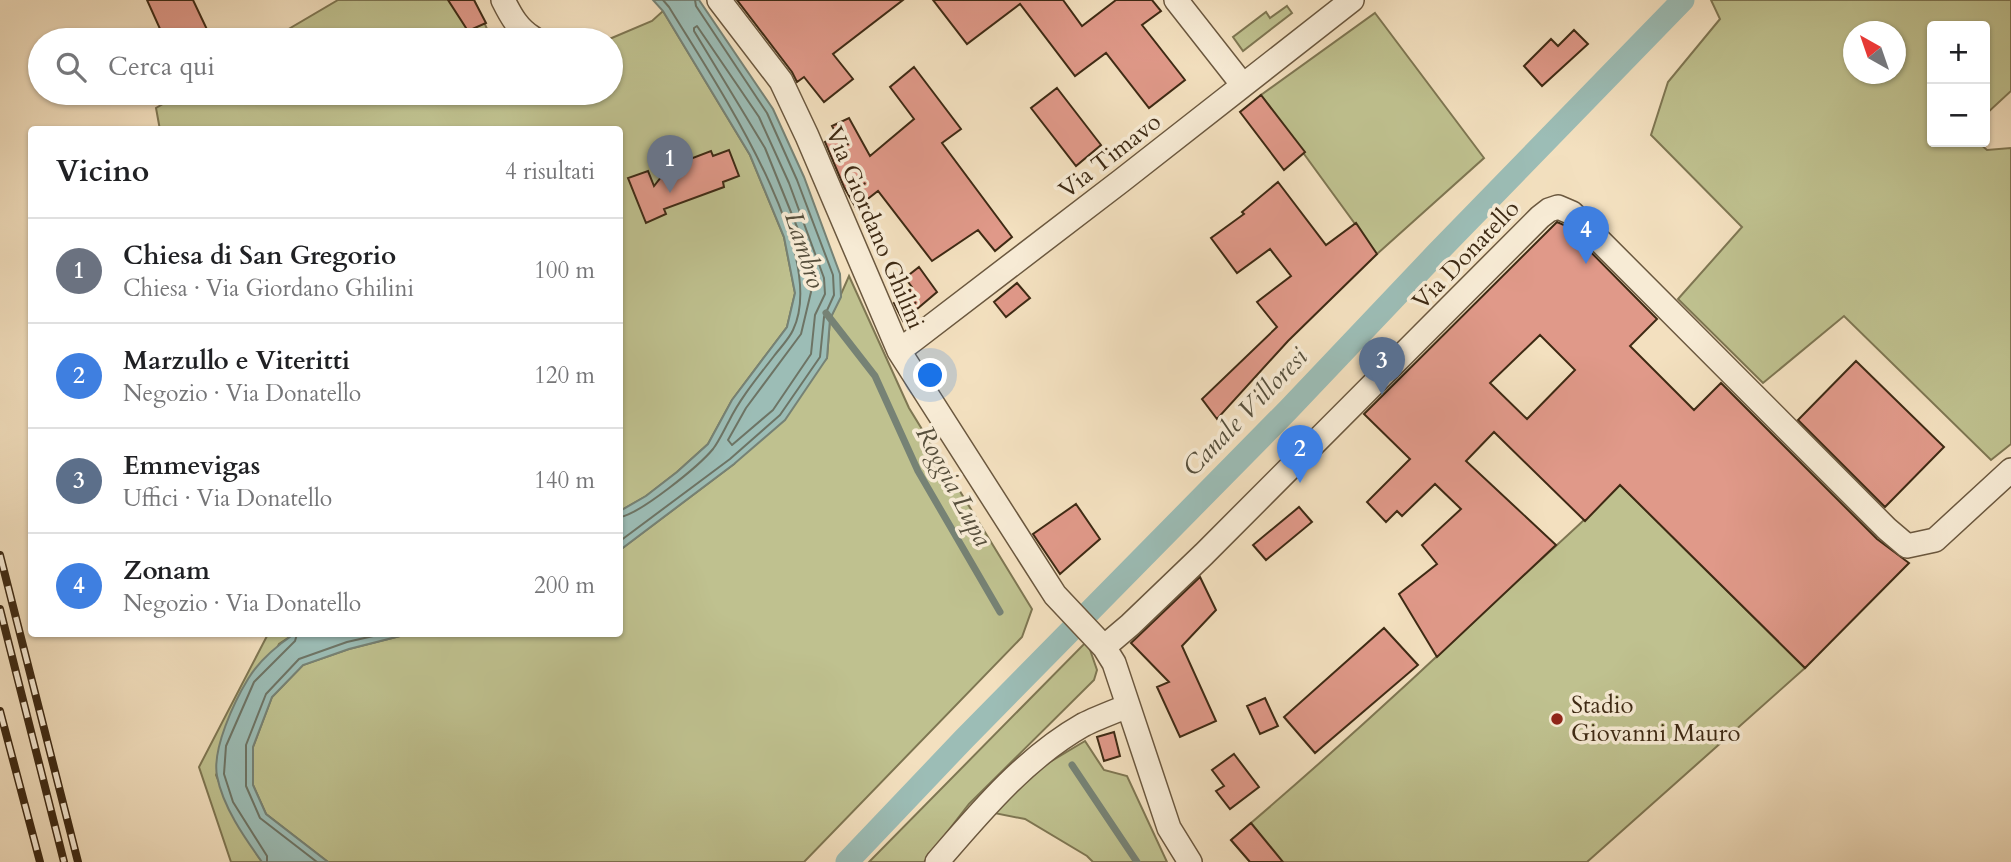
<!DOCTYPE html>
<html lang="it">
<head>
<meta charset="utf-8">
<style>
	:root { --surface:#fff; --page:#f6f6f6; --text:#202124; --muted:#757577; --line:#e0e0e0; --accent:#db2777 }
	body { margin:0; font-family:Cardo,serif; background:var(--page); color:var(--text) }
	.controls { position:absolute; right:21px; top:21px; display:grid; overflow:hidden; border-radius:7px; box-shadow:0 2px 5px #0004 }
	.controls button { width:63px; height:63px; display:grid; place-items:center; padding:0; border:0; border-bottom:2px solid var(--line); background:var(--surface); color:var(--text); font:35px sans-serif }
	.compass { position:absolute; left:1843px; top:21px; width:63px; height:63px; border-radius:50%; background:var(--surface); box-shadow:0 2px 5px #0004; rotate:320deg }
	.you { position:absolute; left:931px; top:376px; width:24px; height:24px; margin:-18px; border:5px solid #fff; border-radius:50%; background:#1a73e8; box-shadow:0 0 0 10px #1a73e833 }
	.badge { display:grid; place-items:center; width:46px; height:46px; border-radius:50%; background:var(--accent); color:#fff; font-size:23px; font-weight:700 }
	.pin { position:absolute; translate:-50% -58px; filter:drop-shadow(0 2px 4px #0008) }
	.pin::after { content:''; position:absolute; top:37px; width:24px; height:21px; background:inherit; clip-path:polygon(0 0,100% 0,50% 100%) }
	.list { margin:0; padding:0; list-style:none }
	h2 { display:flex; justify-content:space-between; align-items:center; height:91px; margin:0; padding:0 28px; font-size:30px }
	h2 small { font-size:23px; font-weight:400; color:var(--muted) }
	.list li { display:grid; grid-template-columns:46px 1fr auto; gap:21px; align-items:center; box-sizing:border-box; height:105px; padding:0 28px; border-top:2px solid var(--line) }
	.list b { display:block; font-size:26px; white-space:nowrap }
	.list p { margin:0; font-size:23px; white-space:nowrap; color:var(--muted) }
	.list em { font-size:23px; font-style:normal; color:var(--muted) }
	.icon { flex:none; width:38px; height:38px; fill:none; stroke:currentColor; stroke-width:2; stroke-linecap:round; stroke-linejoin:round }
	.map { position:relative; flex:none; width:2011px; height:862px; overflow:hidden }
	.search { position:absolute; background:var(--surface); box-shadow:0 2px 5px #0004; left:28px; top:28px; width:595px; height:77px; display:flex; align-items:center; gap:18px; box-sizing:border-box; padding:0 24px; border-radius:38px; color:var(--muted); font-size:26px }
	.panel { position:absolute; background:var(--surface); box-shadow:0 2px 5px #0004; left:28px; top:126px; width:595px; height:511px; border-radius:7px }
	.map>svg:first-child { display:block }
</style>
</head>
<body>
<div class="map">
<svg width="2011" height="862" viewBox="0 0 2011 862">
	<rect width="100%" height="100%" fill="#f3e0bf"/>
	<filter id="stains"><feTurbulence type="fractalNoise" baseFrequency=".00286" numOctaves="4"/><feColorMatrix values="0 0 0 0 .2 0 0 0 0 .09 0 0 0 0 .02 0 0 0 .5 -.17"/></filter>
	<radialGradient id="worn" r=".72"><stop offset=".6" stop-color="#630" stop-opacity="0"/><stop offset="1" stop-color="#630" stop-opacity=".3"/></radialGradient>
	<path fill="#bfc18f" stroke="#7e7652" stroke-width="2" fill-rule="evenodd" d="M338 0H474L492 40H270Z
		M1711 0H2011V91L1985 115V26H1932V142H1978L1987 150 2011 148V444L1991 460 1844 316 1763 383 1678 299 1742 227 1651 135 1668 82 1720 19ZM1854 32H1896V74H1854Z
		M1287 6 1292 13 1243 51 1233 37 1266 12 1270 18Z
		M663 11 750 155 784 237 795 293 787 327 732 400 708 444 677 472 646 496 620 511V130H160L156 108 182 93H611V40H607L652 21Z
		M1375 13 1484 158 1377 254 1261 95Z
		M849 276 909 408 1032 609 1022 637 804 862H328L266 814 253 785V747L272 697 303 665 349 649 408 634H620V550L734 464 827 358 830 319Z
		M1620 485 1805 668 1587 862H1250L1231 840C1324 761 1415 678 1503 594 1542 558 1583 523 1620 485Z
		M268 634H294L279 644 216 775C228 807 243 834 262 862H231L199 767Z
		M1087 641 1097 670 1094 680 969 804 924 862H869Z
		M1085 741 1104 770 1127 776 1167 862H1093L1087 856 1025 819 994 813 1038 769Z"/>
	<path fill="#9cbdb6" stroke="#768275" stroke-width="2" d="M653 0H699L773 109 804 177 840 274 841 297 830 319 827 358 785 420 734 464 620 550V511L646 496 677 472 708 444 732 400 787 327 795 293 784 237 750 155 663 11Z
		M294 634H408L349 649 303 665 272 697 253 747V785L266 814 328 862H262C244 837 223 807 217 776 212 749 234 702 248 679 258 662 278 645 294 634Z"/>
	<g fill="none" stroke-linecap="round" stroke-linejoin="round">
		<path stroke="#6d7465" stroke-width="2" d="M697 26 759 117 789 183 824 278 825 294 815 315 811 354 773 410 732 445 728 440 746 408 801 334 811 292 799 232 765 148 694 31V28Z
			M620 517C640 514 699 466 713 449 719 441 724 430 729 421 741 397 758 377 774 356 780 348 789 339 793 330 831 251 711 76 669 7L663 0
			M620 541 730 459 780 415 820 357 824 317 834 295 833 275 797 180 767 113 696 6 695 0
			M267 862V856L233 802 224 774 226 746 254 682 295 641 297 634
			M317 862 260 818 246 786V745L266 694 299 659 347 642 382 634"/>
		<path stroke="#768275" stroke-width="7" d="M826 313 875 376 918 471 1000 612
			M1072 765 1137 862"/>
		<path stroke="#9cbdb6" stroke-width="23" d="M847 862 964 739 1288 410 1437 253 1683 0"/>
	</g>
	<path fill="#e09989" stroke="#3e2a14" stroke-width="2" fill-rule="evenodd" d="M147 0H193L212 40H165Z
		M448 0H474L486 23 468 31Z
		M737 0H903L833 54 853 79 824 102 804 77 797 82 792 72Z
		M933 0H1063L1082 26 1116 0H1152L1161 11 1142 25 1185 80 1149 108 1106 53 1075 76 1020 4 967 44Z
		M1574 30 1588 44 1542 86 1524 66 1551 39 1558 46Z
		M914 67 961 129 942 143 1012 237 995 251 978 230 932 261 878 191 856 208 844 187 825 142 837 135 832 126 849 118 870 156 914 119 890 87Z
		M1057 88 1101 145 1076 166 1031 108Z
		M1261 95 1305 152 1284 170 1240 112Z
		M729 150 739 176 723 182 724 187 664 209 666 214 646 223 628 178 648 171 654 186 669 167 711 151 713 156Z
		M1278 182 1326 245 1356 223 1377 254 1288 341 1217 419 1202 399 1277 327 1257 302 1291 276 1270 249 1237 273 1211 238 1244 214 1242 212Z
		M1557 222 1564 225 1657 319 1630 346 1694 410 1721 383 1877 539 1909 563 1805 668 1620 485 1585 521 1494 432 1466 461 1556 545 1437 657 1399 594 1437 564 1422 545 1461 509 1435 484 1402 516 1397 511 1386 522 1367 502 1410 459 1364 414ZM1540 335 1575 370 1527 419 1490 383Z
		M919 267 937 292 903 321 894 303 912 287 905 278Z
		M1017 283 1030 298 1006 317 994 302Z
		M1856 361 1944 447 1885 507 1798 420Z
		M1076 504 1100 539 1060 574 1033 534Z
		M1299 507 1312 522 1266 560 1253 545Z
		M1200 577 1216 610 1182 646 1216 721 1180 737 1157 687 1169 682 1131 643Z
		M1384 628 1418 665 1315 753 1284 717Z
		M1265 698 1278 726 1260 734 1247 706Z
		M1114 732 1120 756 1104 761 1097 737Z
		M1234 754 1259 787 1230 809 1216 791 1224 786 1212 770Z
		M1251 823 1283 862H1250L1231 840Z"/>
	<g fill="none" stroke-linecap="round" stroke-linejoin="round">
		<defs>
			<path id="street" d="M503 0C511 16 518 29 533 38
				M719 0 781 81 807 136 899 351 1055 595 1104 647 1114 663 1169 828 1190 862
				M1176 0 1242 84
				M899 351 1121 181 1352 0
				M1104 647 1130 625 1204 554 1540 217 1549 210 1558 207 1572 213 1887 529 1907 546 1935 540 2011 470
				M937 862C980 812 1025 758 1083 725 1097 718 1113 712 1128 706"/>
		</defs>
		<use href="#street" stroke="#6b583f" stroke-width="26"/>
		<use href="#street" stroke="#f7ebd5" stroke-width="23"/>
		<defs>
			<path id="rail" d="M0 555 78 862
				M0 609 64 862
				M0 711 40 862"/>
		</defs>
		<use href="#rail" stroke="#3e2a14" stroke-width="8"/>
		<use href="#rail" stroke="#f7ebd5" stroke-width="5" stroke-dasharray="16" stroke-linecap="butt"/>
	</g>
	<circle fill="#8f2418" stroke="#f7ebd5" stroke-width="2.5" cx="1557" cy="719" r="7"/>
	<g text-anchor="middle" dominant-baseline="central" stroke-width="7" stroke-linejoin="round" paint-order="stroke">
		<g font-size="24" fill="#3e2a14" stroke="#f7ebd5">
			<text transform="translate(1110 156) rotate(-38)">Via Timavo</text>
			<text transform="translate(875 228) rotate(67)">Via Giordano Ghilini</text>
			<text transform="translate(1466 255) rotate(-46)">Via Donatello</text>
		</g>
		<g font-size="24" fill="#3e2a14" stroke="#f7ebd5" text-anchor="start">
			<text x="1571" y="705">Stadio<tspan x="1571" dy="28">Giovanni Mauro</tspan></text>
		</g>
		<g font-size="26" font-style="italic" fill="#564f3c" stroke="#f7ebd5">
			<text transform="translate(805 250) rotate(72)">Lambro</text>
			<text transform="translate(1245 412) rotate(-46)">Canale Villoresi</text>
			<text transform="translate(954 486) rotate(62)">Roggia Lupa</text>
		</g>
	</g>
	<rect width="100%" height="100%" filter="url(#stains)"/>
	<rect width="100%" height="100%" fill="url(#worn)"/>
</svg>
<div class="controls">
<button>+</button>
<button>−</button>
</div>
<svg class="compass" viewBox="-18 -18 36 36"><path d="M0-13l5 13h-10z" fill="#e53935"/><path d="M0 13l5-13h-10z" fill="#757577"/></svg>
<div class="you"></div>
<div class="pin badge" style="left:670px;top:193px;background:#6b7280">1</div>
<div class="pin badge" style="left:1300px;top:483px;background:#3f7fe0">2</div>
<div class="pin badge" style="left:1382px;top:395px;background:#5c6f8a">3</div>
<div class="pin badge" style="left:1586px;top:264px;background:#3f7fe0">4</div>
<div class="search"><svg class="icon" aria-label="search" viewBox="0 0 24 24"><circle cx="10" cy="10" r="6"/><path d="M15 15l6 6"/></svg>Cerca qui</div>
<section class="panel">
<h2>Vicino<small>4 risultati</small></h2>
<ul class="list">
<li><span class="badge" style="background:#6b7280">1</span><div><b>Chiesa di San Gregorio</b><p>Chiesa · Via Giordano Ghilini</p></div><em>100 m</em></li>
<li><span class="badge" style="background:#3f7fe0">2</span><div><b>Marzullo e Viteritti</b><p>Negozio · Via Donatello</p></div><em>120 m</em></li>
<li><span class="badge" style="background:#5c6f8a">3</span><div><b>Emmevigas</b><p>Uffici · Via Donatello</p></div><em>140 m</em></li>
<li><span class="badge" style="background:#3f7fe0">4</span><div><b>Zonam</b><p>Negozio · Via Donatello</p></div><em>200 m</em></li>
</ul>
</section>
</div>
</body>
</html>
